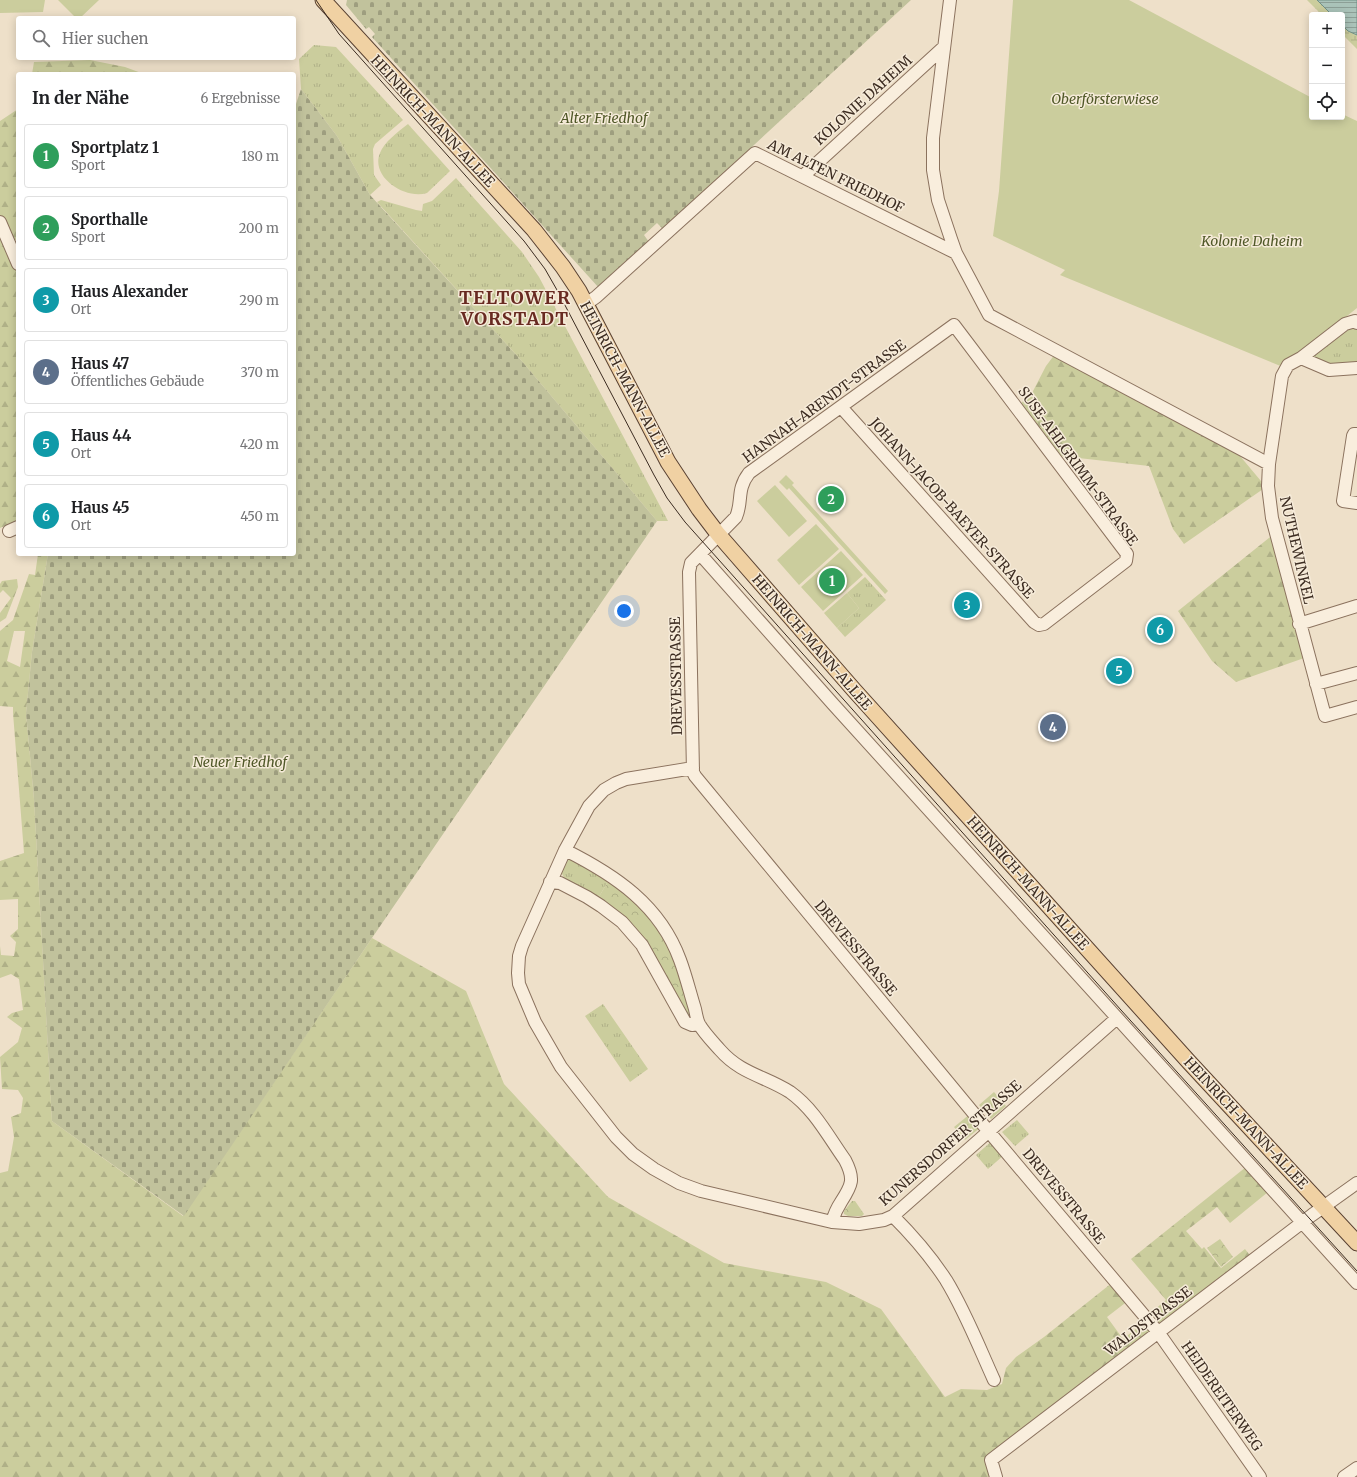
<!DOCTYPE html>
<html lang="de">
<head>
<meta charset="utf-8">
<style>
	:root { --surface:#fff; --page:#f6f6f6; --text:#202124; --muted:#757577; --line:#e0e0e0; --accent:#992f38 }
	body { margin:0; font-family:Merriweather,serif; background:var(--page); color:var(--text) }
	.controls { position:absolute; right:12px; top:12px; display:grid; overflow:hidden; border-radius:4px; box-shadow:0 2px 10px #0003 }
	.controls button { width:36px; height:36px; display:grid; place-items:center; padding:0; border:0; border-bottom:1px solid var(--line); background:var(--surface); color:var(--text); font:20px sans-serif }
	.you { position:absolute; left:624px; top:611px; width:14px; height:14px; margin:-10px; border:3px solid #fff; border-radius:50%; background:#1a73e8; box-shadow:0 0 0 6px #1a73e833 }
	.badge { display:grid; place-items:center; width:26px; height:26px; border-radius:50%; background:var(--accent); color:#fff; font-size:13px; font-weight:700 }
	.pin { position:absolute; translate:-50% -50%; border:2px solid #fff; box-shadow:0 1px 4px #0006 }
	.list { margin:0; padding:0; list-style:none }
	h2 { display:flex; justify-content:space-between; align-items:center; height:52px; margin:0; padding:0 16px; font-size:17px }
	h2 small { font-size:13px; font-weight:400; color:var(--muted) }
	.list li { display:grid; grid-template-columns:26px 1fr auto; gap:12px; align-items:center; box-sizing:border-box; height:64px; margin:0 8px 8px; padding:0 8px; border:1px solid var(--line); border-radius:4px }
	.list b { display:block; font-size:15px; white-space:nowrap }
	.list p { margin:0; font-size:13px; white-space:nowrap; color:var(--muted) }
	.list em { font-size:13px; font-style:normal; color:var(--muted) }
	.icon { flex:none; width:22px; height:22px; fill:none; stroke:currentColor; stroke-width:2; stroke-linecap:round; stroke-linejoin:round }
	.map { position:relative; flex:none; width:1357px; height:1477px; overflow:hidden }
	.search { position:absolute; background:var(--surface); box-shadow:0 2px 10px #0003; left:16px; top:16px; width:280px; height:44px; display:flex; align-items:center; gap:10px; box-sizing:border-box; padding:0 14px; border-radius:4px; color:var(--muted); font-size:15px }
	.panel { position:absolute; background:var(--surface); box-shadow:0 2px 10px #0003; left:16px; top:72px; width:280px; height:484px; border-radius:4px }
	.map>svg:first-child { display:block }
</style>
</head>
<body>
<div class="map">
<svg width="1357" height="1477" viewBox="0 0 1357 1477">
	<defs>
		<pattern id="grass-tufts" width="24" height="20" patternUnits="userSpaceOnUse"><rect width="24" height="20" fill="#cbcd9d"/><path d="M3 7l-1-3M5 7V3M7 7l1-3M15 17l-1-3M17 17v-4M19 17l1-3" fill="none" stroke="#afb087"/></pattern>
		<pattern id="forest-firs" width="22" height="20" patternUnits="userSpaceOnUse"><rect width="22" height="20" fill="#cbcd9d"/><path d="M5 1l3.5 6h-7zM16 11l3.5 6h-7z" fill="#afb087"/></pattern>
		<pattern id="wetland-marsh" width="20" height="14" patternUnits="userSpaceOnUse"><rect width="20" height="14" fill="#cbcd9d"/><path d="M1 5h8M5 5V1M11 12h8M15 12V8" fill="none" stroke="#afb087"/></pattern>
		<pattern id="cemetery-stones" width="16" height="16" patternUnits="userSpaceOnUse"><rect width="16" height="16" fill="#c1c29c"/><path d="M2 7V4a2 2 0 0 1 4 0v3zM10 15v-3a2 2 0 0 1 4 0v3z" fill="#9e9e7f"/></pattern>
		<pattern id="park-crowns" width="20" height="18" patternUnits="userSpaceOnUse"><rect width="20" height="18" fill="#cbcd9d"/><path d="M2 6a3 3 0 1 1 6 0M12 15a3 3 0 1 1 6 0" fill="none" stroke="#afb087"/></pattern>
		<pattern id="water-rules" width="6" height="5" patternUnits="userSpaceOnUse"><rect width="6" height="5" fill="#aac3b9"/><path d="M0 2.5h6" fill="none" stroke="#8c9f96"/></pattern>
	</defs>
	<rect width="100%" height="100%" fill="#eee0c9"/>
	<path fill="url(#grass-tufts)" d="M314 45 336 47 403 120 375 144 373 149 374 175 381 185 370 195 337 136 301 89 299 59Z
		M408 124 450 171 427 193C405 200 370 177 380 153 384 142 398 132 408 124Z
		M456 178 522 252 539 277 668 521H657L520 359 377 202 381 200 416 210 422 211 423 204 432 201Z
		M1353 327 1357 329V364H1334L1311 357 1342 329Z
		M865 577 886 600 845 637 837 628 859 608 847 593Z
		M568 857 610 878 597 900 566 881 561 872Z
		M603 1004 648 1069 630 1082 585 1016Z
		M994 1092 1006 1106 991 1119 979 1105Z
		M970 1114 981 1127 965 1140 954 1127Z
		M1017 1120 1029 1134 1015 1146 1002 1132Z
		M993 1140 1004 1155 988 1169 976 1155Z"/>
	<path fill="url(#forest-firs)" fill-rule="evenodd" d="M90 60 125 67 144 74H32L34 62Z
		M18 109V239L13 241 18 252V534H16L15 530 7 525 0 528V121Z
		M1055 354 1240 456 1266 487 1184 544 1173 529 1149 466 1061 456 1019 405 1032 393 1046 366Z
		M1274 534 1307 657 1236 682 1212 661 1178 611Z
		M38 554H48L32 652 26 713 34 799 52 1121 183 1216 372 938 466 991 504 1084 608 1197 724 1263 826 1282 881 1309 945 1397 961 1389 987 1390 1002 1384 1006 1368 1016 1357 1044 1337 1113 1282 1129 1300 1107 1317 1123 1339 1146 1321 1156 1333 989 1457 994 1477H0V1173L8 1171 14 1137 11 1117 21 1113 23 1098 18 1090 2 1089 0 1057 18 1042 22 1028 7 1017 12 1013 23 1010 19 979 11 974 0 978V946L1 955 14 956 16 942 10 936 18 929V899L0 900V861L24 853 13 713V707L0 706V631L13 620 29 574 35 575ZM14 631H25L20 667 7 661Z
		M17 579 18 587 6 618 0 622V613L11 598 3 590 0 593V584L2 581Z
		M1246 1167 1268 1192 1230 1223 1217 1207 1186 1231 1202 1249 1204 1247 1221 1268 1245 1249 1252 1258 1159 1331 1147 1316 1166 1300 1131 1259Z"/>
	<path fill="url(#wetland-marsh)" d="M1307 0H1317L1332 15H1322Z
		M1342 25 1348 31 1357 35V49L1342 34Z"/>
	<path fill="url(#cemetery-stones)" d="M347 0H911L663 229 657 223 644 235 649 242 599 288 372 37 375 34 369 27 366 29 346 5Z
		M301 89 337 136 370 195 520 359 657 521 372 938 184 1216 52 1121 34 799 26 713 32 652 48 554H294V110Z"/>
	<path fill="url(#park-crowns)" d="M610 878 637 900 676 958 694 1015 688 1018 660 966 597 900Z
		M852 1201H855L864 1214 862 1216H848L844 1214V1211Z
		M1220 1239 1233 1257 1221 1267 1207 1248Z"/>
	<path fill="#cbcd9d" d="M0 0H45L43 12 0 13Z
		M58 0H99L80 18H76Z
		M1013 0H1129L1312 98V117H1342V114L1357 121V308L1283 367 1060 275 1065 270 993 236 999 191Z
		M786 475 794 483 792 485 888 591 885 594 789 488 787 490 779 482Z
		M775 485 807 521 789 537 757 501Z
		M816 524 839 549 799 585 777 560Z
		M841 551 863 575 823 611 801 587Z
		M847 593 859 608 837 628 824 613Z
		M644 913 661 934 652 940 636 919Z"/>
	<path fill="url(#water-rules)" stroke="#709186" d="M1317 0H1357V35L1348 31 1342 25V15H1332Z"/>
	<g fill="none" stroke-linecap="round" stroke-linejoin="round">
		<defs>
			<path id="minor" d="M950 0 933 138V170L938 200 951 239 956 253 989 315 1269 464
				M803 176 944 47
				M0 222 18 264
				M586 304 596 297 755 153 956 253
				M1301 358 1345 324 1355 321 1357 323
				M1357 368 1329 370 1301 358 1288 365 1282 376 1269 464 1268 486 1272 518 1325 716 1357 707
				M841 407 1034 622 1039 625 1044 624 1126 561 1127 554 954 325 749 473C736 490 743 501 736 517L691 563 689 572 693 772 695 776 985 1127 1158 1332 1260 1477
				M1357 434H1354L1353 436 1343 501 1357 503
				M9 531 18 527
				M700 554 833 704 1357 1283
				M1299 624 1357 606
				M1316 684 1357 673
				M693 768 626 779 616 783 604 790 589 806 565 850 522 946 519 956 518 973 519 984 535 1022 561 1067 616 1137 633 1154 654 1169 679 1183 701 1191 832 1222 859 1224 884 1220 893 1216 1117 1018
				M565 850C615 875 660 905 680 960 686 976 690 993 695 1009 696 1014 697 1020 699 1024 704 1033 713 1042 720 1050 741 1074 765 1076 790 1092 814 1109 828 1136 845 1160 855 1179 852 1185 841 1202 837 1208 834 1215 832 1222
				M550 882 560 883 587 897 601 906 622 922 642 945 685 1022 692 1025 699 1024
				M893 1216C913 1236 931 1257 946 1280 965 1311 979 1347 994 1380
				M996 1477 991 1460 1312 1215 1357 1183
				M1344 1477 1357 1468"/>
			<path id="major" d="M323 0 534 230 563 267 579 291 668 462 699 509 718 534 854 690 1028 883 1189 1062 1357 1243"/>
		</defs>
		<use href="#minor" stroke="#8b725e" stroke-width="14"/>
		<use href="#major" stroke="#594132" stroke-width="17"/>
		<use href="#minor" stroke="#f9eedd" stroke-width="12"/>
		<use href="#major" stroke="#f0d1a3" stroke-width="15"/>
		<path stroke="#3c2c21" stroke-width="1" d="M316 0 339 34 524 241 545 269 557 290 654 475 667 498 685 522 1121 1010 1357 1271"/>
	</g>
	<g text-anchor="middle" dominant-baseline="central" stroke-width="3" stroke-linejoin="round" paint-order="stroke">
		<g font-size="14" font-style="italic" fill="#505828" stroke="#f6ebd9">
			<text x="1105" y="99">Oberförsterwiese</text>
			<text x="604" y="118">Alter Friedhof</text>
			<text x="1252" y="241">Kolonie Daheim</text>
			<text x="240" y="762">Neuer Friedhof</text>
		</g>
		<g font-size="14" fill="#3c2c21" stroke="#f6ebd9">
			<text transform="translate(863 100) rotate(-42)">KOLONIE DAHEIM</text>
			<text transform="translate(433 121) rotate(47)">HEINRICH-MANN-ALLEE</text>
			<text transform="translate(836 176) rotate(26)">AM ALTEN FRIEDHOF</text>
			<text transform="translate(625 379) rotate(62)">HEINRICH-MANN-ALLEE</text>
			<text transform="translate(824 401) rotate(-36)">HANNAH-ARENDT-STRASSE</text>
			<text transform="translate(1078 466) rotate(54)">SUSE-AHLGRIMM-STRASSE</text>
			<text transform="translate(952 508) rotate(48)">JOHANN-JACOB-BAEYER-STRASSE</text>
			<text transform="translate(1297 550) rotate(77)">NUTHEWINKEL</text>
			<text transform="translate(812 642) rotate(49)">HEINRICH-MANN-ALLEE</text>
			<text transform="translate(676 676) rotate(-91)">DREVESSTRASSE</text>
			<text transform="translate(1028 883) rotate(48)">HEINRICH-MANN-ALLEE</text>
			<text transform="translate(856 948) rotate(50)">DREVESSTRASSE</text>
			<text transform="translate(1246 1123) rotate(47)">HEINRICH-MANN-ALLEE</text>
			<text transform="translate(950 1143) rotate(-41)">KUNERSDORFER STRASSE</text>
			<text transform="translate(1064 1196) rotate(50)">DREVESSTRASSE</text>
			<text transform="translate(1148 1321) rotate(-37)">WALDSTRASSE</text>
			<text transform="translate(1222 1396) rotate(55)">HEIDEREITERWEG</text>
		</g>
		<g font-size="18" font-weight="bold" letter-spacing="1" fill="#682a21" stroke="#f6ebd9">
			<text x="515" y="297">TELTOWER<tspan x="515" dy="21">VORSTADT</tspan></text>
		</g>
	</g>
</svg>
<div class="controls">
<button>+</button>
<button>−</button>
<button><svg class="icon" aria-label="locate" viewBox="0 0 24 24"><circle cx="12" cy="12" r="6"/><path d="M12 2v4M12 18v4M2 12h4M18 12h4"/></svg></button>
</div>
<div class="you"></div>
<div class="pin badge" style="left:832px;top:581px;background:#2e9e5b">1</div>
<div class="pin badge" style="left:831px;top:499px;background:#2e9e5b">2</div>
<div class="pin badge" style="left:967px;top:605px;background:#0f9aa8">3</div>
<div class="pin badge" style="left:1053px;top:727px;background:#5c6f8a">4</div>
<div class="pin badge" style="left:1119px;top:671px;background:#0f9aa8">5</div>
<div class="pin badge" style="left:1160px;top:630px;background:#0f9aa8">6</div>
<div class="search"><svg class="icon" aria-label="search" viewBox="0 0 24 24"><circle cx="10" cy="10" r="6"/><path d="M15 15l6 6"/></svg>Hier suchen</div>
<section class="panel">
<h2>In der Nähe<small>6 Ergebnisse</small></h2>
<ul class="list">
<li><span class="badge" style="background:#2e9e5b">1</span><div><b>Sportplatz 1</b><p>Sport</p></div><em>180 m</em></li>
<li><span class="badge" style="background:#2e9e5b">2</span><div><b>Sporthalle</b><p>Sport</p></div><em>200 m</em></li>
<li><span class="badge" style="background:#0f9aa8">3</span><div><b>Haus Alexander</b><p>Ort</p></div><em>290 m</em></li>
<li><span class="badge" style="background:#5c6f8a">4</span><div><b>Haus 47</b><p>Öffentliches Gebäude</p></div><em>370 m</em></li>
<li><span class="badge" style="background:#0f9aa8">5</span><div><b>Haus 44</b><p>Ort</p></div><em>420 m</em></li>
<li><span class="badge" style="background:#0f9aa8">6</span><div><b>Haus 45</b><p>Ort</p></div><em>450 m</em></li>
</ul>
</section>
</div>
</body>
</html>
